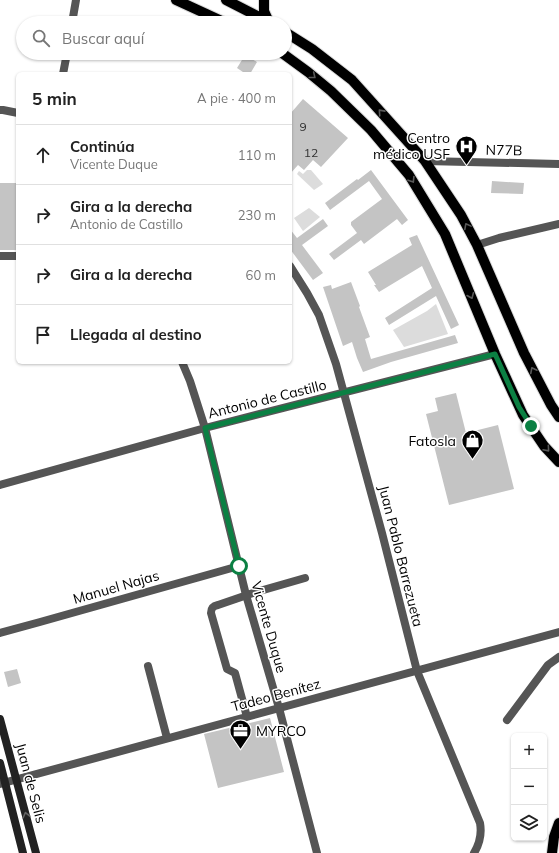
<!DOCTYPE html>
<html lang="es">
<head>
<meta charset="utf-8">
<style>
	:root { --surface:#fff; --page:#f2f2f2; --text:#222; --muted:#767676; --line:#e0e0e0 }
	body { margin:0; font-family:Mulish,sans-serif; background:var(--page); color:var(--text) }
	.controls { position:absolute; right:12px; bottom:12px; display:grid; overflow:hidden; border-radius:6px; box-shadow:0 1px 3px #0004 }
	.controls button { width:36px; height:36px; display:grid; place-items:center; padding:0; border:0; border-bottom:1px solid var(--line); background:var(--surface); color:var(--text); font:20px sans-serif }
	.stop { position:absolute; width:12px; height:12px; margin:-9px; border:3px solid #0b8043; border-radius:50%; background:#fff }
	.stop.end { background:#0b8043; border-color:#fff; box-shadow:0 1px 4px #0008 }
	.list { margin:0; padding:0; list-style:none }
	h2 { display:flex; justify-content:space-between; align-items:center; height:52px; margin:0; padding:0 16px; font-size:17px }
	h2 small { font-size:13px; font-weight:400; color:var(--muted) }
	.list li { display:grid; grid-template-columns:26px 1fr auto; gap:12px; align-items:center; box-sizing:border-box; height:60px; padding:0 16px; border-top:1px solid var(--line) }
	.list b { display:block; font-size:15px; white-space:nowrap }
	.list p { margin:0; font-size:13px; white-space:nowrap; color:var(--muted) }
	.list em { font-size:13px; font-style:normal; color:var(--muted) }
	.icon { flex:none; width:22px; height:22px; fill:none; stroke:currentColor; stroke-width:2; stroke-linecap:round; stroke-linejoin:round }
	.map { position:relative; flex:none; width:559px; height:853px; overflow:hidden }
	.search { position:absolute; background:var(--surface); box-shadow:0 1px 3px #0004; left:16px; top:16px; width:276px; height:44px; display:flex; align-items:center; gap:10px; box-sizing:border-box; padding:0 14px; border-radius:22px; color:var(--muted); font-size:15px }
	.panel { position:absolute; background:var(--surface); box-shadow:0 1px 3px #0004; left:16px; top:72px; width:276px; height:292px; border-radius:6px }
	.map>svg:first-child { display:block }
</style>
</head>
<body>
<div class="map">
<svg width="559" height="853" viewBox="0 0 559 853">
	<rect width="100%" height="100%" fill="#fff"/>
	<path fill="#dcdcdc" d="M307 170H311L323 184 314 190 297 174 299 171 303 174Z
		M309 208 320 217 303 231 294 218Z
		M436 304 448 334 404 347 393 330 427 311Z"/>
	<path fill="#c4c4c4" d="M245 55 257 62 250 74H246L237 68Z
		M303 99 348 138 321 167 313 160 304 170 298 165 290 174V114Z
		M371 170 408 220 402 225 397 219 364 244 361 240 334 260 329 254 357 233 351 225V222L382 199 369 181 330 210 325 203 357 179 358 180Z
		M492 181 524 183 523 194 491 193Z
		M0 183H18V250H0Z
		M323 219 328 226 302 245 323 273 313 280 290 249V229L297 238Z
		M417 235 459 325 451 329 436 296 389 325 385 318 432 288 422 266 379 292 374 285H376L368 272 412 245 409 238Z
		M351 282 360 306 359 307 370 337 365 339 371 359 455 335 458 343 391 362 363 372 357 358 352 342 343 346 323 287 331 285 332 289Z
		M456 393 466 433 498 425 514 489 449 505 426 414 438 411 435 398Z
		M17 669 21 683 8 687 4 672Z
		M270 718 284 772 218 788 204 734Z"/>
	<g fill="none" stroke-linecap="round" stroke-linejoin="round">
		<defs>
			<path id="primary" d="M176 0 226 23
				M226 0 271 23
				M264 0V11L269 22
				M285 32 312 49 352 80 425 161 461 215 477 245 524 353 551 405 559 417
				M282 53 308 72 331 91 371 130 409 175 445 234 495 354 523 415 544 446 559 462
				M552 853 554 837 559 823"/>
		</defs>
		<use href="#primary" stroke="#dbdbdb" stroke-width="12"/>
		<path stroke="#555" stroke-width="8" d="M72 23 76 0
			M63 74 67 53
			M0 110H3L18 113
			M425 161 559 164
			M477 245 499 238 559 224
			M290 266 307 293 319 315 336 364 382 533 417 671 480 823C482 834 480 843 474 853
			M0 485 205 428 495 354
			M0 633 40 622 239 566
			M148 666 167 738
			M247 717 235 673 227 669 211 613C211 608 213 606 218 605L253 593 305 578
			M507 720 548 665 559 657
			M0 784 559 632"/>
		<path stroke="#555" stroke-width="8" d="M0 256H18
			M182 362 190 381 205 428 246 595 279 708 317 853"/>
		<path stroke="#222" stroke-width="8" d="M0 719 36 853
			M0 763 23 853"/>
		<use href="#primary" stroke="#000" stroke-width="10"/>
	</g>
	<defs><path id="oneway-chevron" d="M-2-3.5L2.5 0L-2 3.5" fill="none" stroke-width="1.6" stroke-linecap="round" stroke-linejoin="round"/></defs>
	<g stroke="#595959">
		<use href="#oneway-chevron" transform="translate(313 76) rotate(39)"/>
		<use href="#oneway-chevron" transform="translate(381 112) rotate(-132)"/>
		<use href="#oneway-chevron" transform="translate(412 180) rotate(58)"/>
		<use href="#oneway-chevron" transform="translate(467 226) rotate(-118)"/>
		<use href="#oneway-chevron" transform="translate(471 296) rotate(67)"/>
		<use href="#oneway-chevron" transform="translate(533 370) rotate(-117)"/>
		<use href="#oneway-chevron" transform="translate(547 449) rotate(49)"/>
	</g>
	<use stroke="#646464" href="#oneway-chevron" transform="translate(26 815) rotate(-104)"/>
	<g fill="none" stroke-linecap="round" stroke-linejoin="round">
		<path stroke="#0b8043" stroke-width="5" d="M239 566 205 428 495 354 519 407 531 426"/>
	</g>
	<defs>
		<symbol id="hospital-pin" viewBox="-11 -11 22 30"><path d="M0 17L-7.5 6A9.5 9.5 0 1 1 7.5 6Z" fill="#000" stroke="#fff"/><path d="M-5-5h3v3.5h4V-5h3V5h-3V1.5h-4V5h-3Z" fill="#fff"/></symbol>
		<symbol id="shop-pin" viewBox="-11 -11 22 30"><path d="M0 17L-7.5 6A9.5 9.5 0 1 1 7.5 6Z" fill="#000" stroke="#fff"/><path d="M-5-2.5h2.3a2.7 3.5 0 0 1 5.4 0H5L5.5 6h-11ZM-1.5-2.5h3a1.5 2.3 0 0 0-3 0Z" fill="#fff"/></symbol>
		<symbol id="office-pin" viewBox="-11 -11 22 30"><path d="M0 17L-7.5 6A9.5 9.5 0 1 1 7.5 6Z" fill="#000" stroke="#fff"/><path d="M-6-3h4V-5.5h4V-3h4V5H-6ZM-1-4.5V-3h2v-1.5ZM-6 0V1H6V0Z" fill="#fff"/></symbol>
	</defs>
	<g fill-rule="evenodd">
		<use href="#hospital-pin" x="454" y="134" width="25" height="34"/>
		<use href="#shop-pin" x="460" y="428" width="25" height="34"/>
		<use href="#office-pin" x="228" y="718" width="25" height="34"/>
	</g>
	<g text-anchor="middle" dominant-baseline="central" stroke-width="3" stroke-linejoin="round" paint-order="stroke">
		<g font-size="12" fill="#313131">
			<text x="303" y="126">9</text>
			<text x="311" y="152">12</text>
		</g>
		<g font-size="14" fill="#000" stroke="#fff" text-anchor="end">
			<text x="450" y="138">Centro<tspan x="450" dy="16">médico USF</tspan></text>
			<text x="456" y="441">Fatosla</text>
			<text x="256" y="731" text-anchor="start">MYRCO</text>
		</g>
		<g font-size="14" fill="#000" stroke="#fff">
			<text transform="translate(504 150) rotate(1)">N77B</text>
			<text transform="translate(267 399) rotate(-14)">Antonio de Castillo</text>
			<text transform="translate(401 556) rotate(76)">Juan Pablo Barrezueta</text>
			<text transform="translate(116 587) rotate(-16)">Manuel Najas</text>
			<text transform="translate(269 627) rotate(74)">Vicente Duque</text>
			<text transform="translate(276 695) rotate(-15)">Tadeo Benítez</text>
			<text transform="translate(31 783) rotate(75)">Juan de Selis</text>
		</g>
	</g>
</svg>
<div class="controls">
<button>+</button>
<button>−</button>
<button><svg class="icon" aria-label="layers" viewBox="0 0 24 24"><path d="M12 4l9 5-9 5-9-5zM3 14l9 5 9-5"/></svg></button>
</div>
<div class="stop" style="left:239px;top:566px"></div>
<div class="stop end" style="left:531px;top:426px"></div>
<div class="search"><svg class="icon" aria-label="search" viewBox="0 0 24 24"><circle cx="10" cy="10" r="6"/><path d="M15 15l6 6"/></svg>Buscar aquí</div>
<section class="panel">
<h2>5 min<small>A pie · 400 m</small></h2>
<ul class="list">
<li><svg class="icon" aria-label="ahead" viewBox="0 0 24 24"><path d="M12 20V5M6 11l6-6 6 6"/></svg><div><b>Continúa</b><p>Vicente Duque</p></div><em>110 m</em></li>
<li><svg class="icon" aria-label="right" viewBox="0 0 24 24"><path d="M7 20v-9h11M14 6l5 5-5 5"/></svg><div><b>Gira a la derecha</b><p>Antonio de Castillo</p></div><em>230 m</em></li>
<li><svg class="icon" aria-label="right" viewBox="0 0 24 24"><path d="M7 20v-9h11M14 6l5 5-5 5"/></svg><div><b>Gira a la derecha</b></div><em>60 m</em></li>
<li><svg class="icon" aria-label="arrive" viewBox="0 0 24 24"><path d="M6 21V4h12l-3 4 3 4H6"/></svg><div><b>Llegada al destino</b></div></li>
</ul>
</section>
</div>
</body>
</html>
